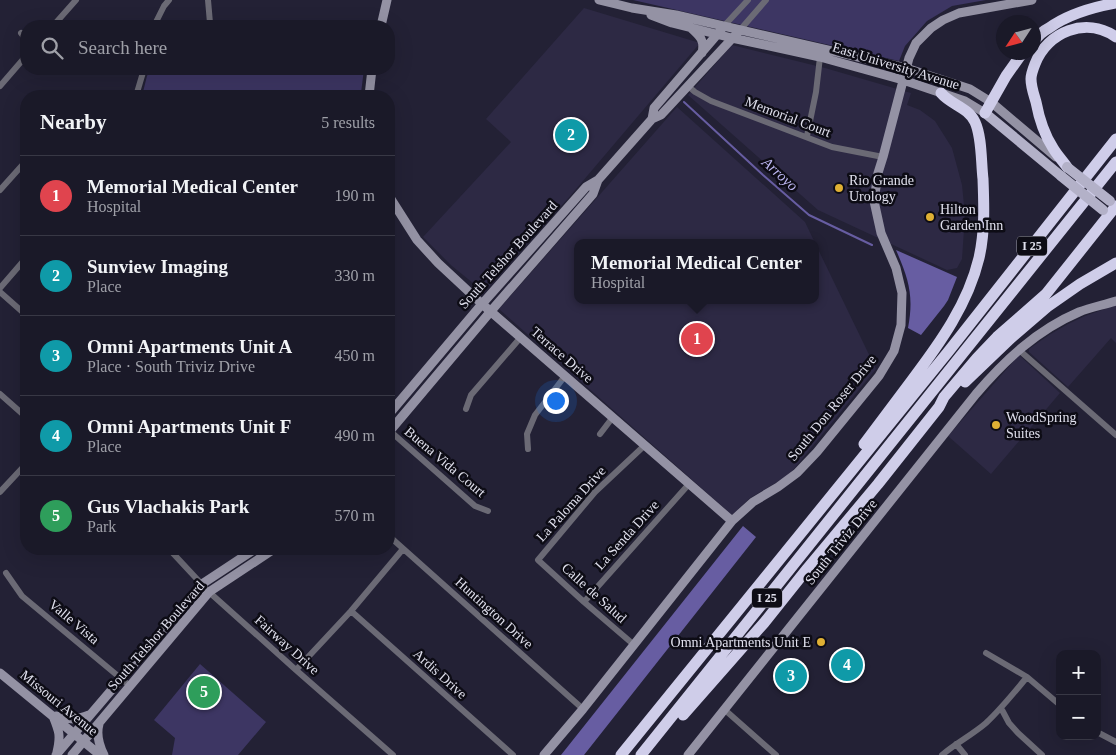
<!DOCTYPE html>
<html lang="en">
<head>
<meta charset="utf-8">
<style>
	:root { --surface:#1a1928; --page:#232230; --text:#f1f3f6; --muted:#9fa0a8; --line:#383845; --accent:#dfb034 }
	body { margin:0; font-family:"Times New Roman",serif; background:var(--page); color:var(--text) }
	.controls { position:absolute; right:15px; bottom:15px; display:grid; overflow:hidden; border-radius:10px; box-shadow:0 5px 20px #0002 }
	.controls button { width:45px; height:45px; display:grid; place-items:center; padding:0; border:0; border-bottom:1px solid var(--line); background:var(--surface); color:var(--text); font:25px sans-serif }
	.compass { position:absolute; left:996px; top:15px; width:45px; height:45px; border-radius:50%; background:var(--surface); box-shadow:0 5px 20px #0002; rotate:234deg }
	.you { position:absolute; left:555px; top:400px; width:18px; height:18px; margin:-12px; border:4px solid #fff; border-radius:50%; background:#1a73e8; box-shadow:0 0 0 8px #1a73e833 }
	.badge { display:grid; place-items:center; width:32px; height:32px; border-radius:50%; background:var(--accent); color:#fff; font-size:16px; font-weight:700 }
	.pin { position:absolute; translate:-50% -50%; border:2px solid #fff; box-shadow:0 1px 5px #0006 }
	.popup { position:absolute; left:574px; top:239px; width:245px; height:65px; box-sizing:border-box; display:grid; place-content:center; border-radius:10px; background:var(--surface); filter:drop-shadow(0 1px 4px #0005); font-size:16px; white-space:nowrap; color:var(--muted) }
	.popup b { font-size:19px; color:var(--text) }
	.popup::after { content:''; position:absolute; left:50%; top:100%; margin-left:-10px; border:10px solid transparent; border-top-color:var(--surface) }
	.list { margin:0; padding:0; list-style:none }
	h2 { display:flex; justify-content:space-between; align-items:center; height:65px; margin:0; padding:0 20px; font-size:21px }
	h2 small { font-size:16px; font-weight:400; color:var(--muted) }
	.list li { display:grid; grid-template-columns:32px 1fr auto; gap:15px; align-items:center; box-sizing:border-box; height:80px; padding:0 20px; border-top:1px solid var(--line) }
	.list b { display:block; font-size:19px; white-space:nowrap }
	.list p { margin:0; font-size:16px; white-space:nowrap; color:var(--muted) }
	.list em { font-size:16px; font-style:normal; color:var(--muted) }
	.icon { flex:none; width:28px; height:28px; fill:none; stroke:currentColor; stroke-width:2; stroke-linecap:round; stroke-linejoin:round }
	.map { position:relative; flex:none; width:1116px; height:755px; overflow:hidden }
	.search { position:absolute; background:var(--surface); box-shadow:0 5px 20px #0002; left:20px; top:20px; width:375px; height:55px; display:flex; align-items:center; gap:12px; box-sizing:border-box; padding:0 18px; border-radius:20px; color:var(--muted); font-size:19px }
	.panel { position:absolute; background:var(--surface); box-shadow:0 5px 20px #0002; left:20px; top:90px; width:375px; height:465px; border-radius:20px }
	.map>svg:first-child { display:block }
</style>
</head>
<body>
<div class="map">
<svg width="1116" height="755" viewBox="0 0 1116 755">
	<rect width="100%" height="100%" fill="#232135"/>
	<path fill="#2d2944" d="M584 8 700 43 571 195 484 292 452 266 423 237 511 142 486 119Z
		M732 45 825 68 911 93 907 105 920 110 935 121 952 148 962 185 965 215 962 259 957 268 947 270 818 210 688 95Z
		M677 107 805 222 815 243H578V300H816V245L876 369 789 475 750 498 732 515 499 309Z
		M1116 305V343L1111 338 1068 387 1029 352V349L1049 335 1068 324 1085 316Z
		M1019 355 1060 393 991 474 948 436Z"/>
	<path fill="#3d3663" d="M633 0H986L952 6 927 21 905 46 899 61Z
		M151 69H364L361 93 357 96H142L147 76Z
		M200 664 266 722 238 755H172L175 738 154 720Z"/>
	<path fill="#675da2" d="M896 250 957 277 948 300 944 306 921 335 908 328C914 296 909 280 896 250Z
		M743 526 756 537 584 755H561Z"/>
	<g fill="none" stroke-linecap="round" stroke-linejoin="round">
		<path stroke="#675da2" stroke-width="2" d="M684 102 763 175 809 215 872 245"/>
		<path stroke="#6b6a75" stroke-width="6" d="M208 0 210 23
			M53 26 76 0
			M154 26 164 6 169 0
			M192 26 210 23 232 26
			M724 26 748 0
			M740 30 766 0
			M21 33 26 39
			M0 86 26 56
			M688 86 695 92 711 101 832 147 883 157
			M136 96 144 69
			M807 136 816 92 820 57
			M0 190 26 161
			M0 288 26 258
			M0 292 26 315
			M1019 350 1116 435
			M0 394 26 417
			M466 409 471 395 521 337
			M389 429 390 431 475 506 488 511
			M600 434 613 417
			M528 449 527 434 535 415 565 376
			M0 492 26 464
			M389 536 583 709
			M169 549 209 592 296 670 393 755
			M6 573 22 596 130 686
			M584 602 689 484
			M351 611 513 755
			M633 644 584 602 538 560 595 492 645 445
			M986 653 1027 677 1060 705
			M296 670 351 611 403 549
			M1001 708 1009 723 1018 733 1042 755
			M725 710 776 755
			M1097 732 1116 742
			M956 744 965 755
			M942 755C956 743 972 735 986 723 1001 709 1014 693 1027 677"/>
		<path stroke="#9492a4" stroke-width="9" d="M599 0 632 8 676 15 906 68 970 89 991 102 1056 157
			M651 15 672 23 732 38 820 57 903 80 965 101 985 113
			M381 26 387 0
			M690 27C700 36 705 40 702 53
			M369 96 372 69
			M652 119 654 108 721 30
			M389 196 417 240 438 263 482 304 732 521
			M389 414 482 304 586 187 598 180 652 119 661 115 740 30
			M389 432 491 311 593 194 598 180
			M0 673 100 755
			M53 716C59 731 61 735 57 752
			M56 716C70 719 74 721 89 715
			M99 724C96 735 99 745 104 755
			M56 755 202 584 255 549
			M72 755 209 592 274 549
			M544 755 583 709 732 521 753 502 778 487 797 473 817 452 879 376 894 351 901 325 902 293 896 268 881 233 874 201 878 173 883 157 909 58 916 43 931 28 943 20 959 13 1032 0
			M688 755 976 394C1005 360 1037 330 1079 312 1091 307 1104 305 1116 301"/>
		<path stroke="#b3b1c8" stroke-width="10" d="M985 113 1061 176"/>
		<path stroke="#cfcde9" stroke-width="11" d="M1034 41C1038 36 1043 31 1049 28 1067 15 1094 7 1116 3
			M985 113 1006 76 1023 52
			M1067 167C1063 161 1057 155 1053 148 1044 134 1039 118 1036 102 1034 95 1031 87 1031 79 1031 74 1033 69 1035 64 1047 32 1086 16 1116 37
			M965 382 1011 338 1047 307 1080 284 1116 263
			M864 444C880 423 896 401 912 380 940 343 968 304 979 258 985 232 984 205 983 179 981 162 982 137 975 122 968 107 951 105 941 93
			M683 715 764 623 807 569 878 484 939 407 944 397 977 358 997 337 1046 294 1116 206
			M621 755 948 352 1116 139
			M641 755 1116 162"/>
		<path stroke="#b3b1c8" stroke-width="10" d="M1067 167 1110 201
			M1061 176 1103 210"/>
	</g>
	<g fill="#dfb034" stroke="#0d0c15" stroke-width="2">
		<circle cx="839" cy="188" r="5"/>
		<circle cx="930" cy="217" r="5"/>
		<circle cx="996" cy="425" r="5"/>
		<circle cx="821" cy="642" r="5"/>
	</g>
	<g text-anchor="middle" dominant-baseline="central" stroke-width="5" stroke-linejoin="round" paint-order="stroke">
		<g fill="#0d0c15" stroke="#a1a0ac" stroke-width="1">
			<rect x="1017" y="236.5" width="30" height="19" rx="4"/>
			<rect x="752" y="588.5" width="30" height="19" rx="4"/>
		</g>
		<g font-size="12" font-weight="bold" fill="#e0e0ed">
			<text x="1032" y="246">I 25</text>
			<text x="767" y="598">I 25</text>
		</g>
		<g font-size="14" fill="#e0e0ed" stroke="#0d0c15">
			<text transform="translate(896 66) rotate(17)">East University Avenue</text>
			<text transform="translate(788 117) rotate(21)">Memorial Court</text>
			<text transform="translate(508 255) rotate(-48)">South Telshor Boulevard</text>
			<text transform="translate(562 355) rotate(41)">Terrace Drive</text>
			<text transform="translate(832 408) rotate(-51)">South Don Roser Drive</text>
			<text transform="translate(445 462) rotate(40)">Buena Vida Court</text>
			<text transform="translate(571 504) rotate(-48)">La Paloma Drive</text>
			<text transform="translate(627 535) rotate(-48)">La Senda Drive</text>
			<text transform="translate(841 542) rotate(-51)">South Triviz Drive</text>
			<text transform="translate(594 593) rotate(42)">Calle de Salud</text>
			<text transform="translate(494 613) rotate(42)">Huntington Drive</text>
			<text transform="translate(74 622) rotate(40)">Valle Vista</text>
			<text transform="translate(156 636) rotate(-49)">South Telshor Boulevard</text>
			<text transform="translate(287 645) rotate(42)">Fairway Drive</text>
			<text transform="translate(440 674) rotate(42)">Ardis Drive</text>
			<text transform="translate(59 703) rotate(39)">Missouri Avenue</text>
		</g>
		<g font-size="14" fill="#e0e0ed" stroke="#0d0c15" text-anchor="start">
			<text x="849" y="180">Rio Grande<tspan x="849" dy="16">Urology</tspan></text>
			<text x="940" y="209">Hilton<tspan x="940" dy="16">Garden Inn</tspan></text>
			<text x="1006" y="417">WoodSpring<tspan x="1006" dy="16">Suites</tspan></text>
			<text x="811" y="642" text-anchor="end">Omni Apartments Unit E</text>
		</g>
		<g font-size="15" font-style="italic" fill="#bcb6f1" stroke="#0d0c15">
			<text transform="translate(780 174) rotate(42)">Arroyo</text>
		</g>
	</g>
</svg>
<div class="controls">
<button>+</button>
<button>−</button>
</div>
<svg class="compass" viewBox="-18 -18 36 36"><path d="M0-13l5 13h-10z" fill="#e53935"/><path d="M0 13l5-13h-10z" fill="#9fa0a8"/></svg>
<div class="you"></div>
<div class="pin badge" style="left:697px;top:339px;background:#e0444e">1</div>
<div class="popup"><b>Memorial Medical Center</b>Hospital</div>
<div class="pin badge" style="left:571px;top:135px;background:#0f9aa8">2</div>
<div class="pin badge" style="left:791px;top:676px;background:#0f9aa8">3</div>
<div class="pin badge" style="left:847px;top:665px;background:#0f9aa8">4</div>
<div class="pin badge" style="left:204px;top:692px;background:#2e9e5b">5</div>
<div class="search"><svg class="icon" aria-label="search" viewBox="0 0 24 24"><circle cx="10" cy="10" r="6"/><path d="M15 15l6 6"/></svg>Search here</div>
<section class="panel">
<h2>Nearby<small>5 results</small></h2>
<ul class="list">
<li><span class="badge" style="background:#e0444e">1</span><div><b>Memorial Medical Center</b><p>Hospital</p></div><em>190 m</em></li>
<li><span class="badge" style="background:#0f9aa8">2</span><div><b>Sunview Imaging</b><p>Place</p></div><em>330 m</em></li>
<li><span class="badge" style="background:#0f9aa8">3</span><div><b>Omni Apartments Unit A</b><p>Place · South Triviz Drive</p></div><em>450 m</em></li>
<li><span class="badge" style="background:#0f9aa8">4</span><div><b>Omni Apartments Unit F</b><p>Place</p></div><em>490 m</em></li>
<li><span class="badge" style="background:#2e9e5b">5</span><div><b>Gus Vlachakis Park</b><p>Park</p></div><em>570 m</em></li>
</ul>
</section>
</div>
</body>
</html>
